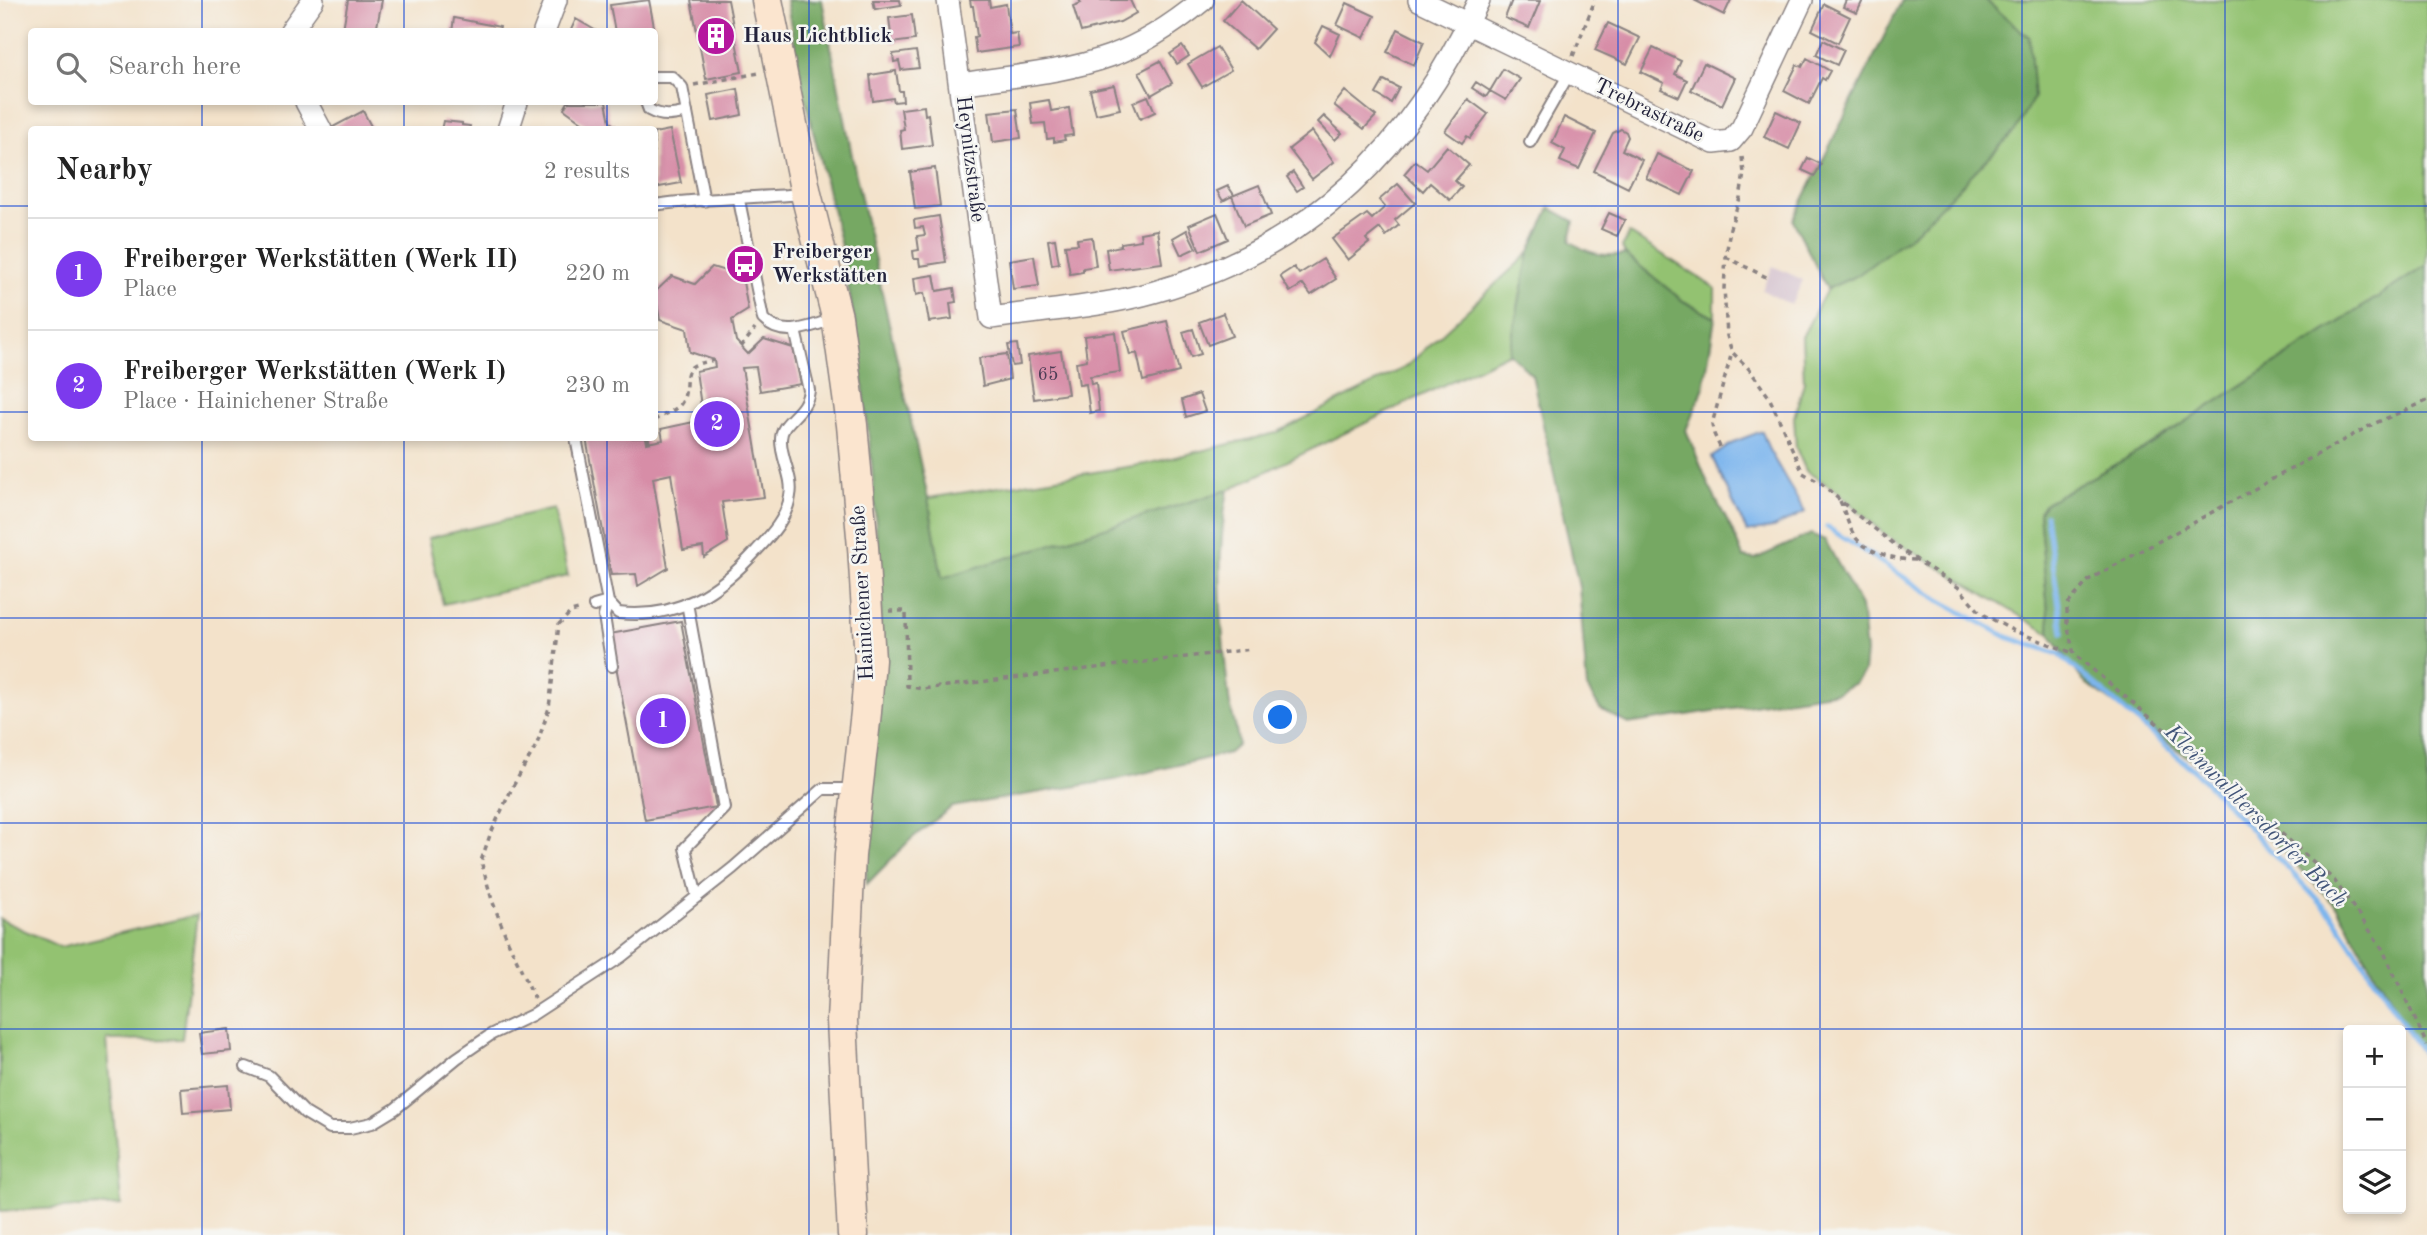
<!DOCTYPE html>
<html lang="en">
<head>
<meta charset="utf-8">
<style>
	:root { --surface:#fff; --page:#f2f2f2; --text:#222; --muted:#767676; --line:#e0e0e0; --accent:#7c3aed }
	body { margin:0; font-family:"Old Standard TT",serif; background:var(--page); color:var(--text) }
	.controls { position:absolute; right:21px; bottom:21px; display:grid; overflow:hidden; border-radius:7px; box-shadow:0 4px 10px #0003 }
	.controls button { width:63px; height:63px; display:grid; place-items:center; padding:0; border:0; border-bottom:2px solid var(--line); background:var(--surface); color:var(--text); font:35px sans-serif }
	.you { position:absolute; left:1281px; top:718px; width:24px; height:24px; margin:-18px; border:5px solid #fff; border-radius:50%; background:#1a73e8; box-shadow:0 0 0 10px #1a73e833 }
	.badge { display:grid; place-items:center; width:46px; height:46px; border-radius:50%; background:var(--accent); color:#fff; font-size:23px; font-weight:700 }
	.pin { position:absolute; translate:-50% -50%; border:4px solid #fff; box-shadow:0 2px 7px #0006 }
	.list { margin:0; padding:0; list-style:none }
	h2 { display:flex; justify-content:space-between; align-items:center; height:91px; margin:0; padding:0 28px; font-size:30px }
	h2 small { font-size:23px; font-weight:400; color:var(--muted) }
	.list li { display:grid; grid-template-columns:46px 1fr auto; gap:21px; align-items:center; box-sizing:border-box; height:112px; padding:0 28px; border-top:2px solid var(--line) }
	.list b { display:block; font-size:26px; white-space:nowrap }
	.list p { margin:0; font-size:23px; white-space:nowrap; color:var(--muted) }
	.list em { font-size:23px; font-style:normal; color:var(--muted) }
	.icon { flex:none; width:38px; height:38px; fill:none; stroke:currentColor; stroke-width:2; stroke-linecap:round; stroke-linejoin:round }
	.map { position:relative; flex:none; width:2427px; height:1235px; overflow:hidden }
	.search { position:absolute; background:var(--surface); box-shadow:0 4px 10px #0003; left:28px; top:28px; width:630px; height:77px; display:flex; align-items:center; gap:18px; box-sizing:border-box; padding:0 24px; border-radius:7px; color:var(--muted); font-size:26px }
	.panel { position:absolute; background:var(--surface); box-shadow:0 4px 10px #0003; left:28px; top:126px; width:630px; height:315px; border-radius:7px }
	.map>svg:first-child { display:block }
</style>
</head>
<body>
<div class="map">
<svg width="2427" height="1235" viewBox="0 0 2427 1235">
	<rect width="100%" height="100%" fill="#f6f6f2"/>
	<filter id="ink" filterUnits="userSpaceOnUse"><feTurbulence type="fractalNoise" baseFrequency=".0143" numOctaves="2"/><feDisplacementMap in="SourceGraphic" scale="14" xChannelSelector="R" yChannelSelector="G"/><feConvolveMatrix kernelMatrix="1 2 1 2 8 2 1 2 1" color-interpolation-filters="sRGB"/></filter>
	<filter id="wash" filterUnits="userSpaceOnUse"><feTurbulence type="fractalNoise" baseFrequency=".00686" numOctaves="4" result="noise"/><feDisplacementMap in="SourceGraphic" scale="28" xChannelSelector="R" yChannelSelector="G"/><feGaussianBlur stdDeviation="1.57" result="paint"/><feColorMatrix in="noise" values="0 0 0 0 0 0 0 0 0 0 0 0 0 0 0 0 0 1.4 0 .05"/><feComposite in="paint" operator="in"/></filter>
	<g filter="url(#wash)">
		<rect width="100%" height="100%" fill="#f3e2ca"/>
		<path fill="#d1bdcb" d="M1773 266 1803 280 1791 305 1762 290Z"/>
		<path fill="#93c271" stroke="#5a7256" stroke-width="2" d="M1985 0H2427V265L2144 449 2045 503 2039 513 2050 634 1885 535 1837 491 1806 471 1796 448 1794 417 1804 382 1802 337 1827 289 1858 275 2029 37Z
			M1629 233 1715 288V318L1683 301 1625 254 1622 247Z
			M1529 253 1509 353 1228 490 942 579 928 498 1146 464 1276 433 1406 367Z
			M553 509 568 576 443 604 428 538Z
			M197 915 182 1039 107 1040 121 1205 0 1211V919L60 947Z"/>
		<path fill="#76a863" stroke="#4c654f" stroke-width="2" d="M786 0H822L855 171 928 498 942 578 1228 490C1215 558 1221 630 1229 698 1231 714 1238 729 1238 745L1229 753 1114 780 952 807 911 839 867 884 863 818 881 605 872 467 859 347 840 242 806 102Z
			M1902 0H1985L2029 37 2034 97 2015 131 1915 232 1858 275 1827 289 1793 220Z
			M1550 208 1574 221 1570 241C1588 254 1604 257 1625 254L1683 301 1715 318 1704 387 1686 430 1709 486 1733 532 1743 557 1755 559 1811 534 1825 540 1861 606 1866 652 1864 672 1855 683 1838 692 1628 724 1600 709 1587 688 1579 587 1532 375 1509 353 1529 253Z
			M2427 265V1064L2337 907 2199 765 2083 681 2050 634 2039 512 2045 503 2144 449Z"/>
		<path fill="#7db5ed" stroke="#506c94" stroke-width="2" d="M1762 431 1769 450 1805 512 1773 528 1747 532 1712 457 1736 441Z"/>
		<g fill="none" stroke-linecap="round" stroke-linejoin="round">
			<path stroke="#7db5ed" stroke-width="5" d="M2046 515 2063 633
				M1827 527 1939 600 2007 637 2059 654 2196 772 2333 916 2427 1060"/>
		</g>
		<g id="blocks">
			<path fill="#d78da7" d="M348 0H382L376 32 343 29Z
				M649 0 655 32H615L610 5Z
				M691 0H728L742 72 706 79Z
				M873 0H900L901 5 875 9Z
				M970 0H989L990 7 1006 4 1010 34 1017 33 1019 47 976 53 974 37 977 36 973 6H971Z
				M1079 0H1130L1136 13 1120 22 1081 32 1073 6 1081 3Z
				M1241 0 1273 29 1255 49 1223 21Z
				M1512 0 1540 1 1529 28 1505 18Z
				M1694 0H1731L1724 15Z
				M1846 0H1863L1857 13 1843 7Z
				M1347 3 1375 16 1364 38 1337 25Z
				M1824 4 1850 17 1838 43 1812 30Z
				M912 15 915 40 892 43 889 18Z
				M454 18 500 27 499 32H452Z
				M576 19 598 32H570Z
				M1608 23 1640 38 1627 64 1595 50Z
				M1323 26 1340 34 1330 56 1315 42Z
				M1398 29 1424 42 1414 65 1387 52Z
				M1823 40 1844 50 1837 65 1816 55Z
				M1182 46 1189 56 1177 64 1170 54Z
				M1217 47 1231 70 1202 87 1188 64Z
				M1653 48 1681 61 1675 74 1687 80 1679 97 1661 89 1664 83 1641 72Z
				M916 51 919 68 901 70 899 61 894 62 893 54Z
				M1807 58 1830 71 1825 80 1822 78 1809 104 1784 91 1797 65 1802 67Z
				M1160 61 1172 83 1151 95 1139 72Z
				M1704 63 1735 78 1722 105 1691 90Z
				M1503 69 1520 79 1506 100 1490 91Z
				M896 71 899 91H902L903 101 894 102 893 98 873 101 870 75Z
				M1384 80 1399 88 1391 103 1376 94Z
				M1476 82 1490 91 1486 97 1472 88Z
				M1114 85 1120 109 1096 114 1090 90Z
				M738 89 742 115 713 121 708 95Z
				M1345 91 1376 116 1364 129 1334 105Z
				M1148 96 1155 112 1140 119 1133 102Z
				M1468 99 1488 114 1470 138 1467 136 1462 143 1445 131Z
				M1049 100 1051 111 1069 108 1073 135 1064 136 1065 140 1054 142V138L1047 139 1045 123 1033 124 1030 103Z
				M568 102H606L610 122 622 130H593L564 109Z
				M924 106 925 115 928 114 932 145 902 149 900 130 904 129 901 109Z
				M1017 109 1021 138 993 142 989 112Z
				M363 111 373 130H334L333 127Z
				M1776 111 1801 123 1789 149 1764 137Z
				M1324 116 1342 133 1335 140 1318 122Z
				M1564 117 1596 133 1579 169 1560 161 1565 150 1552 143Z
				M443 121 462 123V125L470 126 469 130H441Z
				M1621 129 1626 132 1628 137 1622 150 1642 160 1628 188 1594 171 1613 133Z
				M670 130 681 183 654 188V133Z
				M1312 131 1334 162 1312 179 1289 149Z
				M1447 146 1469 165 1455 181 1462 187 1450 200 1430 183 1423 191 1404 174 1415 161 1427 170Z
				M1657 154 1694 171 1682 195 1646 178Z
				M1808 158 1821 164 1815 176 1802 170Z
				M935 168 940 206 915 209 910 172Z
				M1293 172 1303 187 1297 191 1287 177Z
				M1398 184 1415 203 1395 220 1399 225 1386 236 1380 228 1366 239 1369 243 1348 260 1332 239 1367 214 1372 219 1385 207 1379 200Z
				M1259 185 1271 215 1244 226 1232 196Z
				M1228 186 1234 195 1223 201 1217 191Z
				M1217 213 1228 239 1200 251 1189 225Z
				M1609 213 1625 220 1617 236 1601 229Z
				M939 216 946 262 920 266 919 259H914L913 251 919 250 917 236 925 235 923 227 915 228 914 220Z
				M1157 230 1162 263 1109 270 1106 249 1121 246V243L1141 240 1140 233Z
				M1187 230 1196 248 1181 255 1173 238Z
				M1092 237 1096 266 1083 268V272L1070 274 1065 245 1078 244 1077 239Z
				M1055 239 1059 263 1052 265 1048 240Z
				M1034 256 1039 286 1013 289 1009 260Z
				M1323 259 1336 279 1311 295 1303 284 1290 292 1280 276 1294 267 1299 274Z
				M712 267 742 276 748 310 732 320 736 341 748 354 764 339 793 348 801 384 760 391 756 367 742 368 764 497 722 502 728 542 704 557 703 547 683 550 671 474 653 478 668 568 638 586 636 574 611 575 586 438H646L647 443 663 440 661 429 703 420 696 371 715 367 714 360 690 352 687 329 660 320 655 292 672 276 695 284Z
				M934 275 937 291 954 288 956 302 950 303 952 319 929 322 924 293 916 295 914 278Z
				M1223 313 1232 336 1208 345 1199 322Z
				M1167 321 1179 372 1143 381 1137 353 1130 355 1124 331Z
				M1193 329 1201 354 1191 357 1183 332Z
				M1115 332 1120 372 1090 376 1091 384 1096 383 1099 411 1090 413 1086 384 1079 385 1076 362 1087 360 1084 336Z
				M1017 344 1020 365 1012 366 1008 345Z
				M1061 351 1068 394 1034 399 1028 356Z
				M1007 354 1010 379 983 386 979 358Z
				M1199 394 1205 411 1186 417 1182 400Z
				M681 621 716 807 645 820 610 634Z
				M229 1029 231 1051 202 1054 199 1033Z
				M228 1085 230 1109 183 1113 181 1089Z"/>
		</g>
	</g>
	<g filter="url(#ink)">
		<use href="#blocks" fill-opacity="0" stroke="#8a8282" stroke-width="2"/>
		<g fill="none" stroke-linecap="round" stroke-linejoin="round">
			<defs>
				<path id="service" d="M654 77H672L682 87 704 201
					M646 102 649 110C662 117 672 116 687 112
					M1530 142 1570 72
					M739 200 763 319C783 340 812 326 836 318
					M654 205C704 198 754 198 804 194
					M576 438 608 602 618 613C677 620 719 592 757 550 771 535 787 518 790 496 794 478 780 457 781 439 781 420 807 414 809 390L795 330
					M687 603 724 808 685 848 697 897
					M594 606 608 602 604 616 612 666
					M246 1067 269 1076 305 1113 330 1128H350L372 1123 395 1109 457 1058 492 1034 532 1015 621 957 733 868 823 789H855"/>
				<path id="minor" d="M948 0 991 318C1045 310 1102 307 1154 292 1312 248 1412 147 1479 0
					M1419 0 1714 143 1731 141 1742 128 1802 0
					M290 32 313 0
					M544 32 556 0
					M961 84C1010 76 1063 73 1110 56 1145 44 1175 23 1203 0
					M306 102 321 130
					M508 130 517 102"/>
				<path id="secondary" d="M767 0 806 194 837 317 852 425 863 547 870 660 866 712 850 855 842 1021 853 1235"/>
			</defs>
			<use href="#service" stroke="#8a8282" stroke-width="14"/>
			<use href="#minor" stroke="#8a8282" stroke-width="24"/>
			<use href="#secondary" stroke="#8a8282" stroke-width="33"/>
			<path stroke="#8a8282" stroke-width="3.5" stroke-dasharray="5 5" stroke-linecap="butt" d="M1573 56 1595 0
				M694 85 759 73
				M1742 157 1744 173 1740 198 1730 228 1726 257 1724 288 1727 336 1732 352 1749 369 1769 397 1803 473 1822 484 1852 511 1903 551 1958 587 1981 613 2012 630 2073 653
				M1726 257 1768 278
				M741 347 755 329
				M2427 401 2373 424 2090 579 2067 605V624L2074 654 2158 724 2334 880 2382 948 2427 1045
				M654 420C662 416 672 412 679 406 691 394 681 373 693 366 698 363 707 362 714 360
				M648 438 649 443
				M1720 447 1714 434 1712 424 1732 352
				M1840 501C1845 512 1849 529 1856 538 1868 553 1897 560 1915 560
				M889 611H906L907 686 922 689 1252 649
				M535 999 507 939 492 900 481 861 490 835 512 788 537 744 549 708 559 624 571 612 582 609"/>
			<use href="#service" stroke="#fff" stroke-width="10"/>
			<use href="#minor" stroke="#fff" stroke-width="21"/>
			<use href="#secondary" stroke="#fbe5cf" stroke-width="30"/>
		</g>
	</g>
	<path fill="none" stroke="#1d4ed8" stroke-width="2" stroke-opacity="0.55" d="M202 0V32M404 0V32M607 0V32M809 0V1235M1011 0V1235M1214 0V1235M1416 0V1235M1618 0V1235M1820 0V1235M2022 0V1235M2225 0V1235M202 102V130M404 102V130M607 102V130M0 206H32M654 206H2427M0 412H32M654 412H2427M202 438V1235M404 438V1235M607 438V1235M0 618H2427M0 823H2427M0 1029H2427"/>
	<defs>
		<symbol id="building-disc" viewBox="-11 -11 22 22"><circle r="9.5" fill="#b5179e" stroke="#f6f6f2"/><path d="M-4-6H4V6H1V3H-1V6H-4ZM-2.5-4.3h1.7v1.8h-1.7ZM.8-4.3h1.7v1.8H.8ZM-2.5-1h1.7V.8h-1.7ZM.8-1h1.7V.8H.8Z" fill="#fff"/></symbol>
		<symbol id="bus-disc" viewBox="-11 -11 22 22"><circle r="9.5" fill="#b5179e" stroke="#f6f6f2"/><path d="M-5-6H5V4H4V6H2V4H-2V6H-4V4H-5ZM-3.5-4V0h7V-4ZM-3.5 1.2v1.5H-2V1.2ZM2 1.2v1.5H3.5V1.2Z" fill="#fff"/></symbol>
	</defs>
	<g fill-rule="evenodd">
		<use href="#building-disc" x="694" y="14" width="44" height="44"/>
		<use href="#bus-disc" x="723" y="242" width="44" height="44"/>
	</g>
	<g text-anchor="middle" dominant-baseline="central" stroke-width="5" stroke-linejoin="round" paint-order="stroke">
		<g font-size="18" fill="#4f3d56">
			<text x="1048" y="375">65</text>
		</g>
		<g font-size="21" font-weight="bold" fill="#22223b" stroke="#f6f6f2" text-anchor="start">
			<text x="743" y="36">Haus Lichtblick</text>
			<text x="772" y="252">Freiberger<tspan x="772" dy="24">Werkstätten</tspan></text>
		</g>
		<g font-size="21" fill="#22223b" stroke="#f6f6f2">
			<text transform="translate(1649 111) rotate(26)">Trebrastraße</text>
			<text transform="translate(970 159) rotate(83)">Heynitzstraße</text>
			<text transform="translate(863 593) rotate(-93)">Hainichener Straße</text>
		</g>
		<g font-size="23" font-style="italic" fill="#425579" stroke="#f6f6f2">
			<text transform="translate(2256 816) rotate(45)">Kleinwalltersdorfer Bach</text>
		</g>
	</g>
</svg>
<div class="controls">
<button>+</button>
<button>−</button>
<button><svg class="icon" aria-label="layers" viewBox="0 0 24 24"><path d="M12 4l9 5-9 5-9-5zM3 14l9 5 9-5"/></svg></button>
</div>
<div class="you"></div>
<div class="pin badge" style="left:663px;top:721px">1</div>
<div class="pin badge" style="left:717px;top:424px">2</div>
<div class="search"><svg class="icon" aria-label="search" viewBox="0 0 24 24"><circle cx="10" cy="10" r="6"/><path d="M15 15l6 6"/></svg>Search here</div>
<section class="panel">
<h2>Nearby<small>2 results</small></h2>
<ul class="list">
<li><span class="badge">1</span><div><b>Freiberger Werkstätten (Werk II)</b><p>Place</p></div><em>220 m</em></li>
<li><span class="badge">2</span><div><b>Freiberger Werkstätten (Werk I)</b><p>Place · Hainichener Straße</p></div><em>230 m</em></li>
</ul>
</section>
</div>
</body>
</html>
